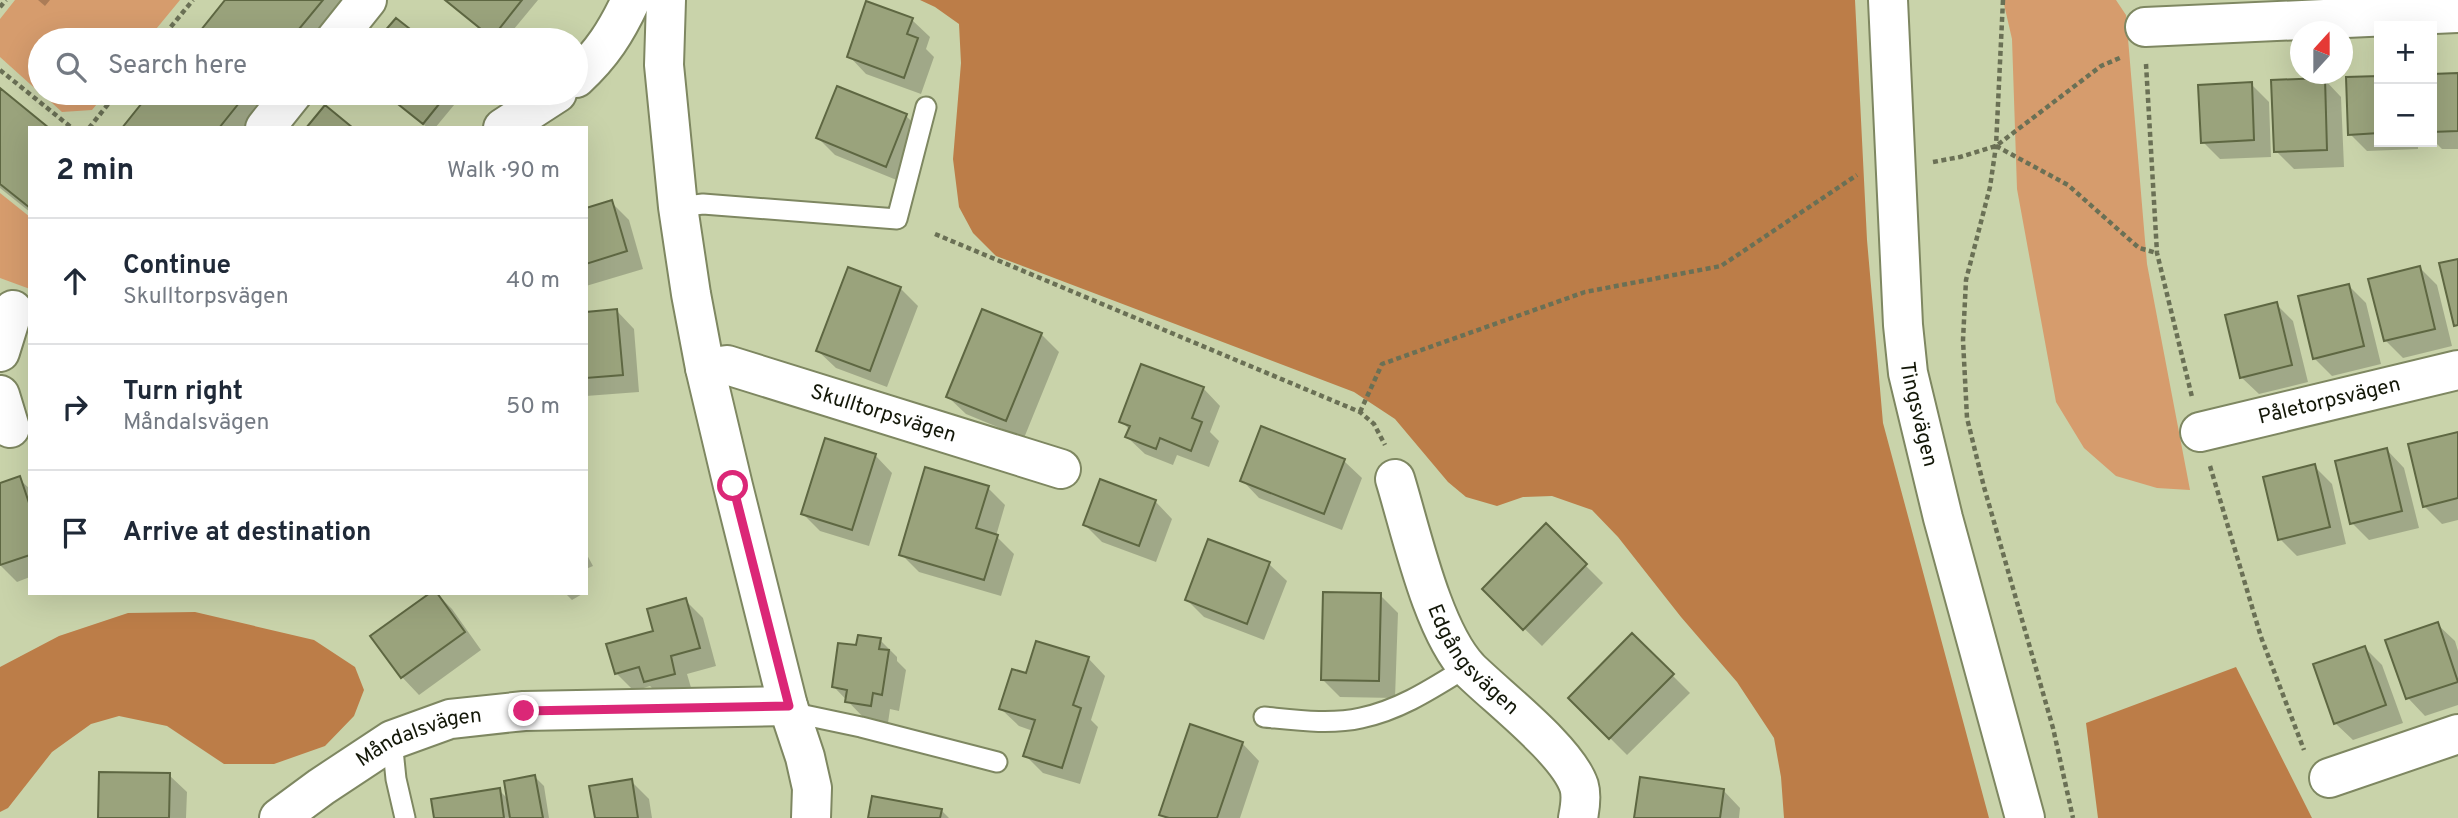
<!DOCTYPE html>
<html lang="en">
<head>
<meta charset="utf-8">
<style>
	:root { --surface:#fff; --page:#f6f6f7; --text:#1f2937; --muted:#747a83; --line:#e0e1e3 }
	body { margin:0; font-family:Overpass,sans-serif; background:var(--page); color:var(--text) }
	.controls { position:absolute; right:21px; top:21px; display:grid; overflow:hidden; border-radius:0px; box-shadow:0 7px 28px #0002 }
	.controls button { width:63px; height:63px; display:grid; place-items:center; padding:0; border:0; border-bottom:2px solid var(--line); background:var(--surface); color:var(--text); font:35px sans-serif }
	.compass { position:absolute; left:2290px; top:21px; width:63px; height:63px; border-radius:50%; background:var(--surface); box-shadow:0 7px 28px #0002; rotate:21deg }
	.stop { position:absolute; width:21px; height:21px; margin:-16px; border:5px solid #db2777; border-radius:50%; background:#fff }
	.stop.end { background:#db2777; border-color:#fff; box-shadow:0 2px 7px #0008 }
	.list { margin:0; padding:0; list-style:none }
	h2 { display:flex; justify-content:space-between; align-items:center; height:91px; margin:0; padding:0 28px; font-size:30px }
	h2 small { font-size:23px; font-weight:400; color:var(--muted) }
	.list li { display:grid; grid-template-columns:46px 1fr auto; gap:21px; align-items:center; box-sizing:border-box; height:126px; padding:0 28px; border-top:2px solid var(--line) }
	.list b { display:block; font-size:26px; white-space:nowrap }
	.list p { margin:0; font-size:23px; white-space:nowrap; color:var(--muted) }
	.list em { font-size:23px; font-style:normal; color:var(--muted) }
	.icon { flex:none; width:38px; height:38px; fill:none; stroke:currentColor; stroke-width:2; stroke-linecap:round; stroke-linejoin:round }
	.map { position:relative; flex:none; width:2458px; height:818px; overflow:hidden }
	.search { position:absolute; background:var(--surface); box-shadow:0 7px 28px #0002; left:28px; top:28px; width:560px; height:77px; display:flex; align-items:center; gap:18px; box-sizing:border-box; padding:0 24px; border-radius:38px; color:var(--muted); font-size:26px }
	.panel { position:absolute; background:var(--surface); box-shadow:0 7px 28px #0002; left:28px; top:126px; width:560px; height:469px; border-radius:0px }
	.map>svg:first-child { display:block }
</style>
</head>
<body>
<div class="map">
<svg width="2458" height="818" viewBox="0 0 2458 818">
	<rect width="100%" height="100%" fill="#c9d3aa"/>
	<path fill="#d69c6d" d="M15 0H180L147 40H40V93L0 57V19Z
		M2003 0H2116L2126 15 2147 264 2190 490 2157 488 2116 476 2084 448 2056 402 2017 189 2012 39Z
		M41 93H106L92 110 62 112Z
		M0 193 30 217V289L0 278Z"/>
	<path fill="#bc7d48" d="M920 0H1855L1867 240 1883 423 1989 818H1784L1781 777 1774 738 1737 682 1681 617 1618 537 1592 510 1552 496 1523 497 1497 506 1466 497 1448 482 1395 419 1354 392 996 256 973 233 959 207 953 159 961 63 959 24 935 7Z
		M195 612 314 640 355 667 364 690 354 716 325 746 274 764H224L167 726 119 716 91 724 52 752 8 808 0 812V667L59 636 128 613Z
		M2236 667 2312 818H2098L2086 723Z"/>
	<path fill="#0003" d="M38 0H50L45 6Z
		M228 0H378L345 40H195Z
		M446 0H538L505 40H495Z
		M912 20 930 37 926 49 934 57 921 94 866 74 849 56Z
		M2458 75V149H2442L2432 139V76Z
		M2379 78V142H2418V149L2367 151 2350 134 2348 79Z
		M2324 79 2341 97 2344 167 2294 169 2276 151Z
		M2251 84 2269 102 2271 157 2220 159 2203 142Z
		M838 88 906 116 924 133 904 183 835 155 818 138Z
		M0 90 30 128V212L0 188Z
		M152 93H302L274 128H124Z
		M384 93H464L435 128H428Z
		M611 202 629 220 643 269 586 286V210Z
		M2420 268 2437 285 2452 346 2403 358 2385 340Z
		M2349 286 2366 303 2381 364 2332 376 2314 358Z
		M900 288 918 306 887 387 836 368 818 351Z
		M2276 304 2293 321 2308 382 2259 394 2241 377Z
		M617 311 634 329 639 392 586 396V313Z
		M1041 334 1059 352 1024 438 966 414 948 397Z
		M1203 388 1220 406 1210 432 1219 441 1209 467 1177 455 1173 465 1145 454 1127 437 1130 430 1121 421Z
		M1262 428 1344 461 1362 478 1342 530 1259 498 1242 480Z
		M2458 434V520L2442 524 2424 506Z
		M2387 450 2404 468 2419 528 2369 540 2352 523Z
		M875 455 892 473 869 546 820 531 803 514Z
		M2314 466 2332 484 2346 544 2297 556 2280 539Z
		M19 479 30 489V577L17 582 0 565V485Z
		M988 488 1005 505 996 536 1014 554 1001 596 919 572 901 554Z
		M1155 501 1172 519 1156 562 1102 542 1085 525Z
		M1546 526 1603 583 1542 646 1484 589Z
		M586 553 593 566 586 569Z
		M1269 564 1287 581 1264 640 1204 617 1187 600Z
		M436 593 452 609 481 650 419 695 402 677Z
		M565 593H584L572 600Z
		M1380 595 1398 613 1395 698 1340 697 1322 679Z
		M685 600 703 618 716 666 687 674 692 691 663 699 650 686 634 691 616 673Z
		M2437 624 2455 641 2458 651V705L2425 716 2408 698 2387 641Z
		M1632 635 1690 693 1627 755 1570 698Z
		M880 640 897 657V661L906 670 899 711 890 709 888 723 865 719 833 686 858 647Z
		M2365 648 2382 665 2403 723 2353 740 2335 723Z
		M1088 658 1105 676 1091 720 1098 727 1080 784 1043 773 1025 755 1033 731 1019 726 1001 709 1027 675Z
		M1242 743 1259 761 1240 818H1165L1161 814Z
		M169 775 187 792 186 818H100Z
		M535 777 544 786 549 818H436L499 790 509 800Z
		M631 781 649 799 652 818H596Z
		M1723 790 1740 808 1739 818H1636Z
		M941 810 949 818H870Z"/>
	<path fill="#9aa37c" stroke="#5e6742" stroke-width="2" d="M225 0H323L290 40H193Z
		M445 0H522L492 38Z
		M866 1 913 18 907 34 918 38 904 78 847 57Z
		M396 18 424 40H377Z
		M2458 73V131L2432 132V74Z
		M2379 76V133L2348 135 2346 77Z
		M2325 78 2327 150 2274 152 2271 80Z
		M2252 82 2254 140 2201 143 2198 85Z
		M837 86 907 114 886 167 816 138Z
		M0 88 49 128H30V208L0 184Z
		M150 93H247L219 128H122Z
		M384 93H448L423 124Z
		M325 105 353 128H306Z
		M612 200 627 251 586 264V208Z
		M2458 259V325L2454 326 2439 263Z
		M2420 266 2435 329 2384 341 2368 279Z
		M848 267 901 287 870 371 816 351Z
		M2349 284 2364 346 2313 359 2298 296Z
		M2277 302 2292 365 2240 378 2225 315Z
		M617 309 623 375 586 378V312Z
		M982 309 1042 333 1006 421 946 397Z
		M1141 364 1204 387 1192 418 1202 422 1191 451 1160 438 1156 449 1125 437 1130 426 1119 422Z
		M1261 426 1345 459 1324 514 1240 481Z
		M2458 432V498L2423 507 2408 444Z
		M825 438 876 454 852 530 801 514Z
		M2387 448 2402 511 2350 524 2335 461Z
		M2315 464 2330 527 2278 540 2263 477Z
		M925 467 989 486 976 528 998 535 984 580 899 555Z
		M20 476 30 506V555L0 565V483Z
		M1100 479 1156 500 1139 546 1083 525Z
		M1546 523 1587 564 1523 630 1482 589Z
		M1208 539 1270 562 1247 624 1185 600Z
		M1323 592 1381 593 1379 681 1321 680Z
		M430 593H437L465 632 401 678 370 636Z
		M686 598 700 648 671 656 675 674 644 682 639 667 615 674 606 644 653 631 647 609Z
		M2438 622 2458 682 2406 699 2385 640Z
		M1632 633 1674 674 1609 739 1568 698Z
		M858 635 881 638 879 649 889 650 882 695 873 693 871 706 845 702 847 690 832 687 838 643 856 645Z
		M1036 641 1089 657 1073 705 1081 708 1062 768 1023 756 1035 720 999 709 1012 669 1026 673Z
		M2365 646 2386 705 2334 724 2313 664Z
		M1190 724 1243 742 1217 818H1169L1159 815Z
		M99 772 170 773 169 818H98Z
		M535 775 543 818H510L504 781Z
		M1640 777 1724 789 1720 818H1634Z
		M632 779 638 818H595L589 786Z
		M500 788 504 818H434L431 799Z
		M872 796 942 809 940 818H868Z"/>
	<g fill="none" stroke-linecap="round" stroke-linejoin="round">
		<defs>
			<path id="lane" d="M678 207 703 204 897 219 926 107
				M790 712 861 727 997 762
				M1264 717C1295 720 1330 725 1361 718 1400 710 1433 688 1467 667
				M392 740 396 779 405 818"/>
			<g id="street">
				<path d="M666 0 664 65 678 207 691 294 705 368 733 486 788 706 805 757 812 788 811 818"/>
				<path d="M2145 27 2458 13"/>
				<path d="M335 40 367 0"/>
				<path d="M576 78C602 54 616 32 631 0"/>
				<path d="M265 128 293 93"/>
				<path d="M503 128 557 93"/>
				<path d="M0 352 13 310"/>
				<path id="s1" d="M705 368 727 365 1061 469"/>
				<path d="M0 395 10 428"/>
				<path id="s2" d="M2200 432 2458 370"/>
				<path id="s3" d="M1395 479C1411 531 1432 630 1469 669 1497 697 1567 750 1579 786 1582 796 1580 808 1578 818"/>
				<path d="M2329 778 2458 734"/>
				<path id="s4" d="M279 818 321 787 392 740 450 719 524 711 788 706"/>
			</g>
			<g id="secondary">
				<path id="s5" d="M1888 0 1903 325 1908 373 1943 518 2025 818"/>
			</g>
		</defs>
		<use href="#lane" stroke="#7e8761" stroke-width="23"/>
		<use href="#street" stroke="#7e8761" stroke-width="42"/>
		<use href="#secondary" stroke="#7e8761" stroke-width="42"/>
		<path stroke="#6a7055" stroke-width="4.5" stroke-dasharray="5 3.5" stroke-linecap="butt" d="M2003 0 1996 146 1990 187 1966 280 1963 340 1967 418 1984 487 2053 728 2073 818
			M0 7 6 0
			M160 40 193 0
			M2146 64 2157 253 2192 397
			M0 70 72 128
			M89 128 117 93
			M1996 146 2068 185 2139 248 2157 253
			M1933 162 1960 157 1996 146 2101 66 2122 57
			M935 234 1360 412 1374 424 1385 445
			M1360 412 1382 364 1585 292 1721 266 1857 175
			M2210 466 2261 637 2304 750"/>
		<use href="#lane" stroke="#fff" stroke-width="19"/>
		<use href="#street" stroke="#fff" stroke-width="38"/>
		<use href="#secondary" stroke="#fff" stroke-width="38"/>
	</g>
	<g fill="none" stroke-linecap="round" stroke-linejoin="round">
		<path stroke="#db2777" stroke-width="9" d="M524 711 789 706 733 486"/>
	</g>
	<g text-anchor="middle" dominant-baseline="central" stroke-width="6" stroke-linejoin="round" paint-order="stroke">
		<g font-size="21" fill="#131708" stroke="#d6e0b7">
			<text stroke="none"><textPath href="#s2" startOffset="133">Påletorpsvägen</textPath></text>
			<text stroke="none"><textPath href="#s1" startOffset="186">Skulltorpsvägen</textPath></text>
			<text stroke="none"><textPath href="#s5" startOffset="416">Tingsvägen</textPath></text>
			<text stroke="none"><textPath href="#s3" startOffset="200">Edgångsvägen</textPath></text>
			<text stroke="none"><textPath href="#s4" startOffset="164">Måndalsvägen</textPath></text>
		</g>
	</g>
</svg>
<div class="controls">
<button>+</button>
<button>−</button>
</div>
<svg class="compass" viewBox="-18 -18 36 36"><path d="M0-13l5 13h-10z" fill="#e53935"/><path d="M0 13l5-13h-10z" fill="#747a83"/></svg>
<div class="stop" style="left:733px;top:486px"></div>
<div class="stop end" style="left:524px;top:711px"></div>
<div class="search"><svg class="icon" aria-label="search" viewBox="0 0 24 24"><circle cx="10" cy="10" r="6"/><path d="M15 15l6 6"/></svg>Search here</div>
<section class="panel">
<h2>2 min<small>Walk · 90 m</small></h2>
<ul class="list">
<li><svg class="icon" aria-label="ahead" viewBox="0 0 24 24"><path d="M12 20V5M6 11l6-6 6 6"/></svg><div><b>Continue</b><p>Skulltorpsvägen</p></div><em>40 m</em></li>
<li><svg class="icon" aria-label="right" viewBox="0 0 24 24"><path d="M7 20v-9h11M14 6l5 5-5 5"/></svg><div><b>Turn right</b><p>Måndalsvägen</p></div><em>50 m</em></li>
<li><svg class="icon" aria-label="arrive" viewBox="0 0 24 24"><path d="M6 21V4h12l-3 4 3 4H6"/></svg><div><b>Arrive at destination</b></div></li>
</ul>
</section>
</div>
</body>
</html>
